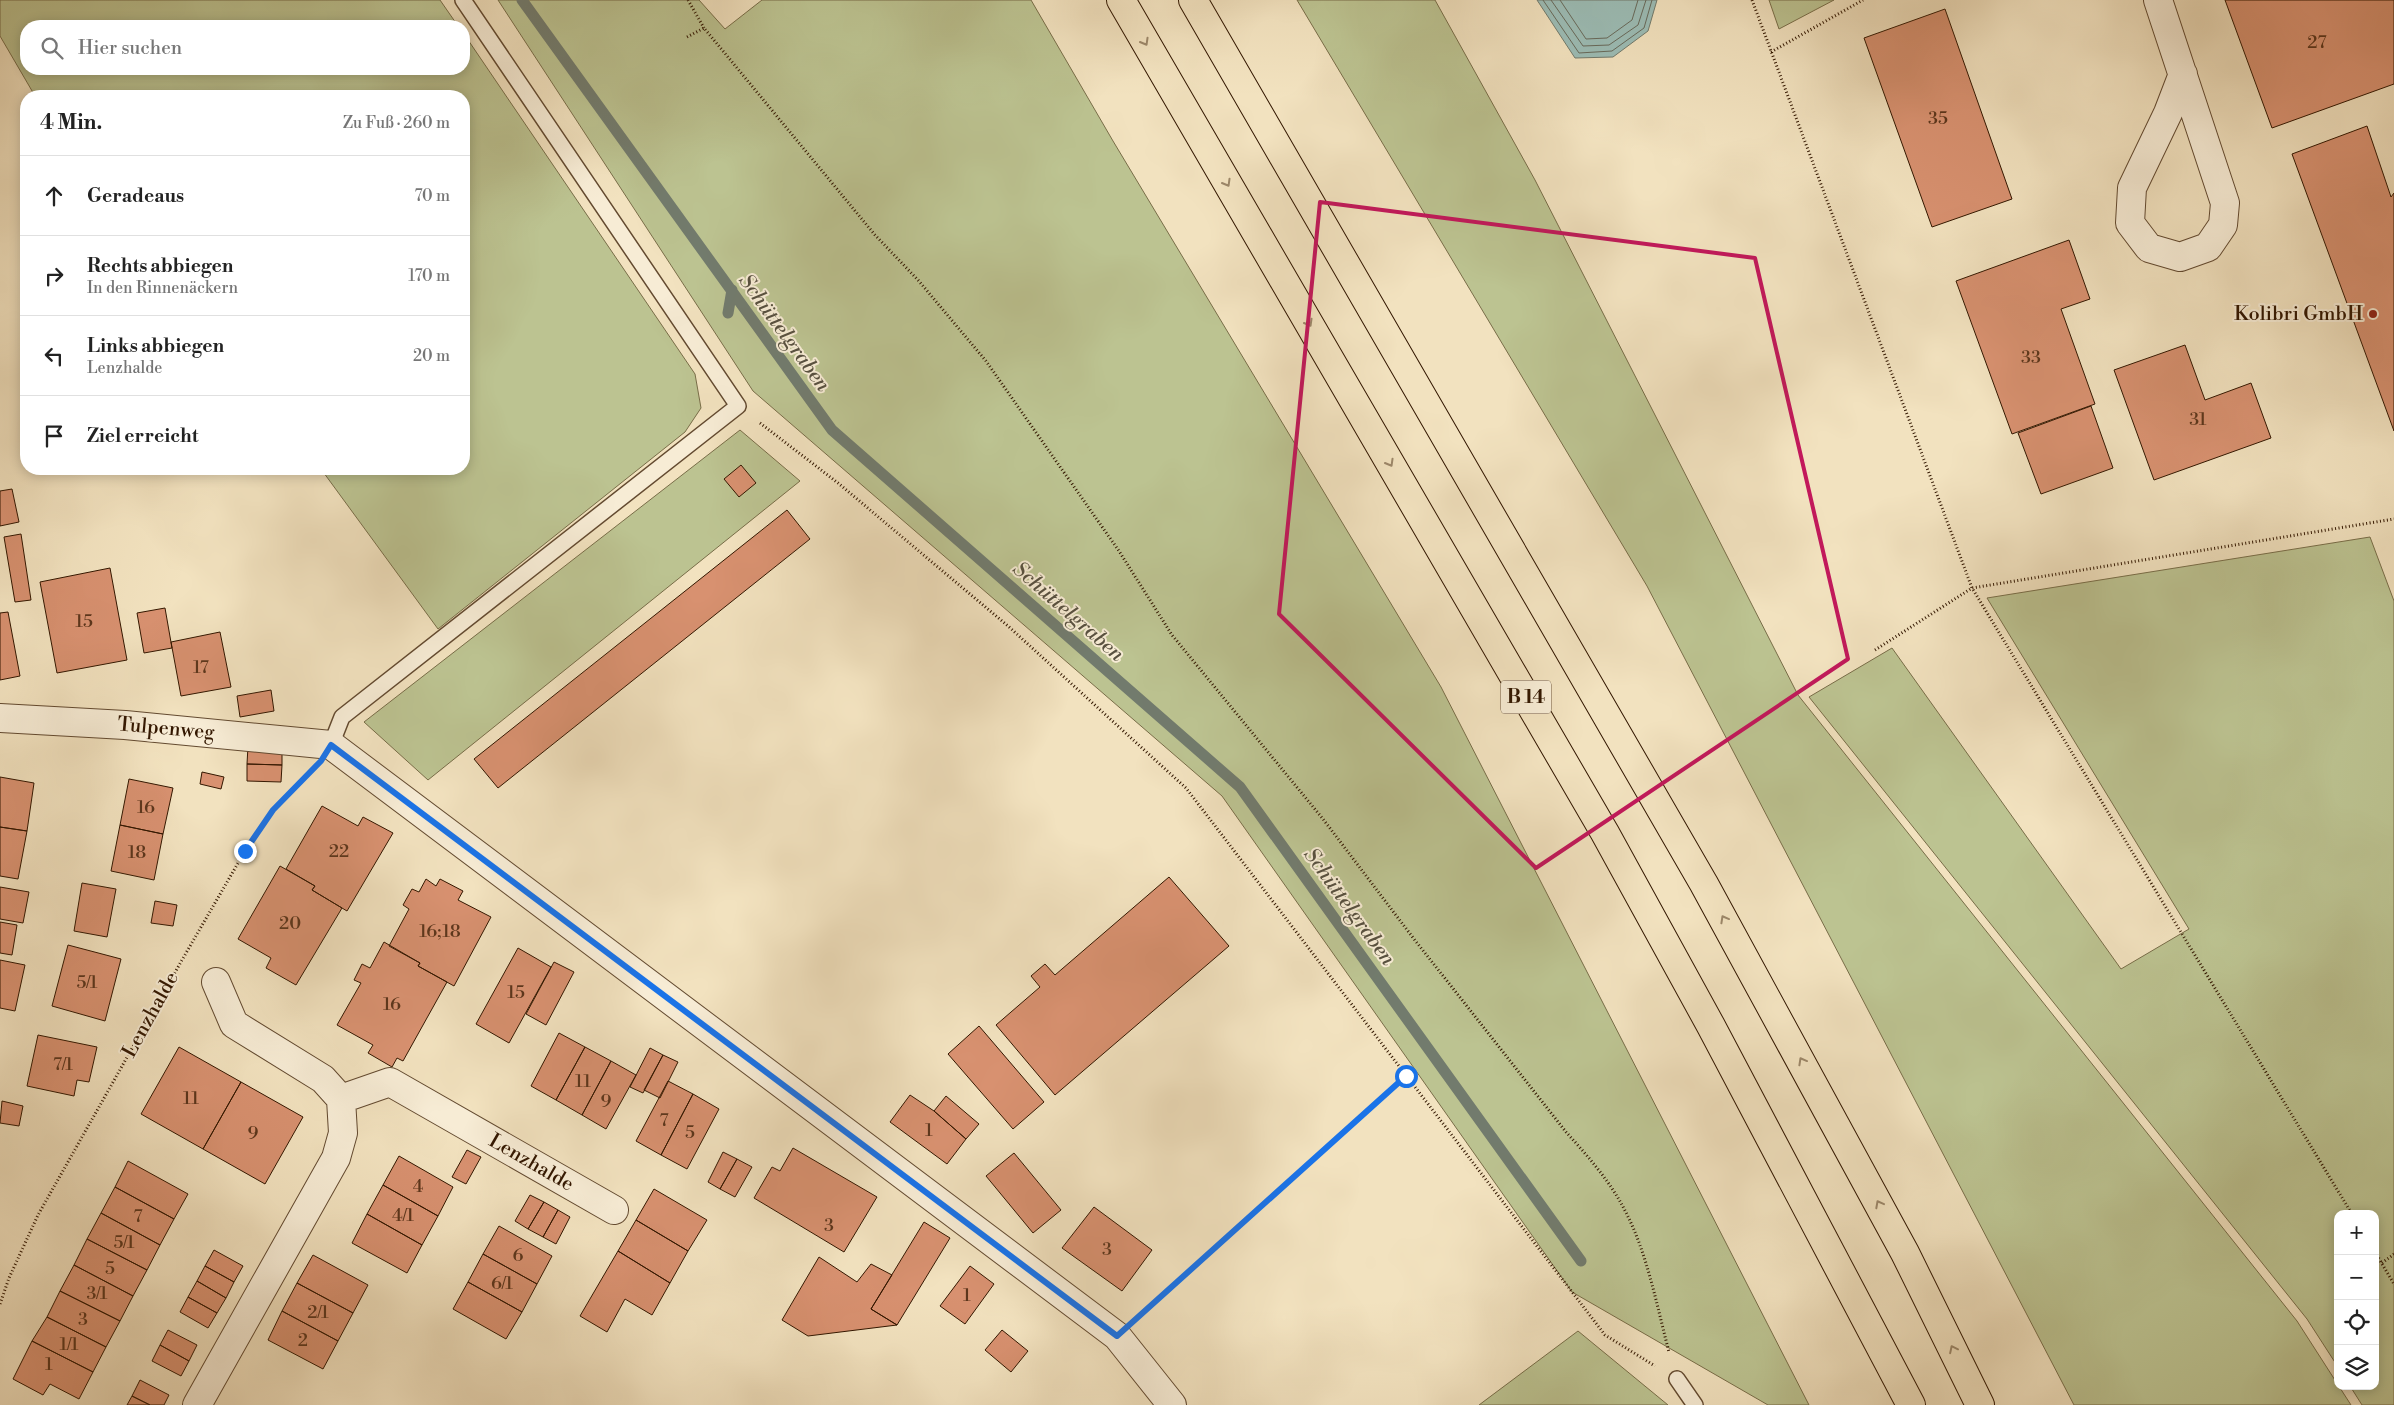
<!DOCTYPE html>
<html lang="de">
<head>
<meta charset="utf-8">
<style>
	:root { --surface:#fff; --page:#f2f2f2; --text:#222; --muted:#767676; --line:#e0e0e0 }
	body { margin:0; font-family:"Libre Bodoni",serif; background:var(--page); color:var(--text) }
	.controls { position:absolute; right:15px; bottom:15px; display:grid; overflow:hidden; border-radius:10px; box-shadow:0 2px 12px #0003 }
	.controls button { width:45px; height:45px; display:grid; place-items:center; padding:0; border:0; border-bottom:1px solid var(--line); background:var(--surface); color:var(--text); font:25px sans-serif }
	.stop { position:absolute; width:15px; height:15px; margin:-11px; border:4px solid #1a73e8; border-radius:50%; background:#fff }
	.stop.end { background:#1a73e8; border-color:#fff; box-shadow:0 1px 5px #0008 }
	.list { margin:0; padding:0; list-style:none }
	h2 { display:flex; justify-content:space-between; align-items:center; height:65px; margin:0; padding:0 20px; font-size:21px }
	h2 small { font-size:16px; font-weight:400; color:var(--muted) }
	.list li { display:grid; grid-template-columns:32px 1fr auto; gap:15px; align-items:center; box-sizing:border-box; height:80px; padding:0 20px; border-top:1px solid var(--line) }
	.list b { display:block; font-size:19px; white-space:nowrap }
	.list p { margin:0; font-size:16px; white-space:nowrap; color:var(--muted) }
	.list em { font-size:16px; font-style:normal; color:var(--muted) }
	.icon { flex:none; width:28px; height:28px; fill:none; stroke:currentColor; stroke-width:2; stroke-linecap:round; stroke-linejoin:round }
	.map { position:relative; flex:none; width:2394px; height:1405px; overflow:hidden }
	.search { position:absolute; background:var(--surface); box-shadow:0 2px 12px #0003; left:20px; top:20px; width:450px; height:55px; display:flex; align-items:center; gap:12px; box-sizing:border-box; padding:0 18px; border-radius:20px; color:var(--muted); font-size:19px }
	.panel { position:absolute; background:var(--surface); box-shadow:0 2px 12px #0003; left:20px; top:90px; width:450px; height:385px; border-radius:20px }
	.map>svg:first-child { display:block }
</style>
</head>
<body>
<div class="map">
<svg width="2394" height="1405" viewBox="0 0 2394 1405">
	<rect width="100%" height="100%" fill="#f2e2bf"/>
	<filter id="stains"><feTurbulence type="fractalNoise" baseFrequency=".004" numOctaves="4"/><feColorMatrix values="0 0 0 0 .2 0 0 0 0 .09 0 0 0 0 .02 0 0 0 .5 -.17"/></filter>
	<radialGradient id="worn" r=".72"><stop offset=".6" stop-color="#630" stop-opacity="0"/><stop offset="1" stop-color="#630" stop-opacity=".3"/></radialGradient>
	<path fill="#bcc391" stroke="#786d48" d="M0 0H440L458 26H26V69H464V34L695 374 701 408 685 432 438 629 321 469H464V96H35L0 36Z
		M498 0H699L725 29 762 0H1031L1113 141 1441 687 1809 1405H1768L1572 1292 1222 796 753 391Z
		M1297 0H1435L1535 180 1798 695 2297 1321 2351 1405H2074L1647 586Z
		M1769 0H1834L1779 29Z
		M740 430 800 481 428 780 364 722Z
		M2370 537 2394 601V1405H2362L2350 1386H2375V1214H2338V1367L2307 1319 1809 697 1892 648 2121 969 2189 929 1987 598Z
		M1578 1331 1668 1405H1479Z"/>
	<path fill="#9cbdb6" stroke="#727b6d" d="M1537 0H1657L1648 31 1613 57 1575 58Z"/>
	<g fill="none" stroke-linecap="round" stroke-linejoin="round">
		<path stroke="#686a5b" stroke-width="1" d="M1543 0 1579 53 1612 51 1644 28 1652 0
			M1551 0 1583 46 1609 45 1638 25 1646 0
			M1560 0 1586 39 1607 38 1632 20 1638 0"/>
		<path stroke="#727b6d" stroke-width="11" d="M522 0 832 430 1240 787 1581 1261
			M728 313 732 290"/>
	</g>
	<path fill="#d89170" stroke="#331700" d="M2225 0H2394V84L2272 128Z
		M1945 9 2012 199 1932 227 1864 38Z
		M2367 126 2391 197 2394 193V431L2292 154Z
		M2069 240 2090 299 2061 309 2095 404 2012 434 1956 281Z
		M2185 345 2205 400 2251 383 2271 438 2154 480 2114 370Z
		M2091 406 2113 468 2041 494 2018 433Z
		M741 465 756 483 739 497 724 479Z
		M12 489 19 522 0 526V491Z
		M787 510 810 539 498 788 474 759Z
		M21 534 31 600 15 602 4 537Z
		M110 568 127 660 57 673 40 582Z
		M165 608 172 648 144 653 137 613Z
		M8 612 20 676 0 680V613Z
		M220 632 231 687 181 696 171 642Z
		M271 690 274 711 240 717 237 696Z
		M248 746 282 747V765L247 764Z
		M247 764 282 765 281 782 247 781Z
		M202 772 224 777 221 789 200 784Z
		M0 777 34 783 27 831 0 827Z
		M129 779 173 788 163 834 120 825Z
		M322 806 358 826 363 817 393 833 347 911 312 890 315 886 286 869Z
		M120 825 163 834 154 880 111 871Z
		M0 827 27 831 18 879 0 876Z
		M280 866 315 886 312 890 342 908 296 985 266 968 271 958 238 939Z
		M1169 877 1229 946 1055 1095 996 1025 1040 987 1031 976 1045 964 1055 975Z
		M426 879 436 886 440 879 463 891 458 900 491 917 454 986 418 966 420 963 389 946 409 909 403 905 412 889 419 892Z
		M82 883 116 889 107 937 74 931Z
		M0 887 29 892 23 923 0 919Z
		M155 901 177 905 173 926 151 923Z
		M0 922 17 925 12 955 0 953Z
		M384 942 420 963 418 966 447 982 403 1061 397 1058 392 1067 368 1053 373 1045 337 1025 361 983 354 980 362 964 370 968Z
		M68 945 121 959 105 1021 52 1006Z
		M518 948 551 967 509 1043 476 1024Z
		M0 960 25 965 15 1011 0 1008Z
		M554 962 574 972 546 1025 526 1014Z
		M979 1026 1044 1102 1013 1129 948 1054Z
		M559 1033 585 1047 556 1100 531 1086Z
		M38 1035 97 1047 89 1082 77 1080 74 1096 27 1086Z
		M179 1047 241 1082 203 1149 141 1114Z
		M585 1047 611 1061 582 1115 556 1100Z
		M650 1048 663 1055 643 1093 630 1087Z
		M663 1055 678 1062 660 1098 644 1090Z
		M611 1061 636 1075 606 1129 582 1115Z
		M668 1081 693 1094 661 1155 636 1141Z
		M241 1082 303 1117 265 1184 203 1149Z
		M693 1094 719 1109 687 1169 661 1155Z
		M910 1095 934 1111 966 1139 947 1164 890 1122Z
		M946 1096 979 1124 966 1139 934 1111Z
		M2 1101 23 1106 19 1126 0 1123Z
		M793 1148 877 1197 844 1252 754 1198 772 1167 780 1171Z
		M467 1150 481 1157 466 1184 452 1177Z
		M723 1152 737 1159 720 1189 708 1182Z
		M1014 1153 1061 1210 1033 1233 986 1176Z
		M399 1156 453 1187 438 1216 383 1185Z
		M737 1159 752 1167 735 1197 720 1189Z
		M128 1161 188 1194 174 1219 115 1187Z
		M383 1185 438 1216 422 1245 367 1214Z
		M115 1187 174 1219 160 1245 101 1213Z
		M654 1189 707 1220 688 1251 636 1220Z
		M530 1195 544 1202 528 1229 515 1221Z
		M544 1202 558 1210 543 1237 528 1229Z
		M1094 1207 1152 1250 1122 1291 1062 1248Z
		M558 1210 570 1217 556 1244 543 1237Z
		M101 1213 160 1245 147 1270 87 1239Z
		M367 1214 422 1245 407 1273 352 1243Z
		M636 1220 688 1251 670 1283 618 1251Z
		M924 1222 950 1238 897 1325 871 1309Z
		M499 1226 552 1256 537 1284 483 1254Z
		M87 1239 147 1270 133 1296 74 1265Z
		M214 1250 243 1266 234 1282 205 1266Z
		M618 1251 670 1283 652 1315 625 1299 607 1332 580 1316Z
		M483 1254 537 1284 522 1312 468 1282Z
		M313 1255 368 1285 353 1313 297 1283Z
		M819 1257 857 1282 871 1264 892 1275 871 1309 897 1325 808 1336 782 1320Z
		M74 1265 133 1296 120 1321 60 1291Z
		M205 1266 234 1282 226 1298 197 1281Z
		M970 1266 994 1284 965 1324 940 1306Z
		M197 1281 226 1298 217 1313 188 1297Z
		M468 1282 522 1312 506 1339 453 1309Z
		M297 1283 353 1313 338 1341 282 1311Z
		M60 1291 120 1321 106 1347 47 1317Z
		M188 1297 217 1313 208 1328 180 1312Z
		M282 1311 338 1341 323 1369 268 1340Z
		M47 1317 106 1347 93 1372 32 1341Z
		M168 1330 197 1345 189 1361 160 1345Z
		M1002 1330 1028 1351 1011 1372 985 1350Z
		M32 1341 93 1372 79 1399 50 1384 43 1395 13 1379Z
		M160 1345 189 1361 181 1376 152 1361Z
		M140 1380 169 1395 164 1405H150L132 1396Z
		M132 1396 150 1405H127Z"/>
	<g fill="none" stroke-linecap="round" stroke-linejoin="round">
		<defs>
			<path id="lane" d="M331 745 342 717 738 406 463 0
				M1677 1379 1695 1405"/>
			<path id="street" d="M2158 0 2225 203 2223 225 2208 247 2180 257 2149 248 2130 223 2132 188 2168 113 2183 74
				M0 718 125 725 331 745 1117 1336 1172 1405
				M341 1099 390 1082 614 1210
				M197 1405 336 1158 343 1133 341 1099 323 1079 234 1024 216 982"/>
			<path id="highway" d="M1121 0 1605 833 1711 1026 1911 1405
				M1193 0 1704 884 1905 1253 1980 1405"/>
		</defs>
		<use href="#lane" stroke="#634a30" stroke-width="18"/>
		<use href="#street" stroke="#634a30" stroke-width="30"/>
		<use href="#highway" stroke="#331700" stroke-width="30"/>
		<path stroke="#331700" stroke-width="3" stroke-dasharray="1 2.5" stroke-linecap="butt" d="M688 0 704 28
			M1752 0 1972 588 2352 1214
			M687 37 704 28 875 235 918 280 986 361 1119 551 1172 635 1323 819 1414 939 1566 1132C1586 1154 1608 1179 1622 1205 1647 1250 1656 1303 1669 1352
			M1771 52 1863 0
			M760 423 838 483 1008 626 1186 788 1605 1335 1655 1366
			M1875 650 1972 588 2394 519
			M2375 1252 2394 1284
			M2382 1263 2394 1254
			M0 1304 9 1278 38 1215 182 960 245 851 273 810 306 777
			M1142 1314 1406 1076"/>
		<use href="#lane" stroke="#f7ecd5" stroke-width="15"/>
		<use href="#street" stroke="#f7ecd5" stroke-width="28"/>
		<use href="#highway" stroke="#f2e2bf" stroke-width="28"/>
	</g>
	<defs><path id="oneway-chevron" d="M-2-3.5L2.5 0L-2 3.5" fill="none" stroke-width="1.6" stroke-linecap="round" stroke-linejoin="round" transform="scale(1.25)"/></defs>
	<g stroke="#9c8769">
		<use href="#oneway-chevron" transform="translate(1145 42) rotate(60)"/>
		<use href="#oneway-chevron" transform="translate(1227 183) rotate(60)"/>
		<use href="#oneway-chevron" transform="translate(1309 323) rotate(60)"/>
		<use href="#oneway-chevron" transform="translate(1390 463) rotate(60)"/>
		<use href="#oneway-chevron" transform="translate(1724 919) rotate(-119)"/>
		<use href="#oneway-chevron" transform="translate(1802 1061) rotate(-119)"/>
		<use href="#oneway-chevron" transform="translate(1879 1204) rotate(-118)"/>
		<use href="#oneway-chevron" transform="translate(1953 1349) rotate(-116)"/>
	</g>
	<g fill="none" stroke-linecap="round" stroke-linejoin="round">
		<path stroke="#1a73e8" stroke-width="6" d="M245 851 273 810 321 761 331 745 1117 1336 1406 1076"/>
	</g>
	<path fill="none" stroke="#c2185b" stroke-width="4" stroke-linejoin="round" d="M1320 202 1755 258 1848 659 1536 868 1279 614Z"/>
	<circle fill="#8f2418" stroke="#f7ecd5" stroke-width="2" cx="2373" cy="314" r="5"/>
	<g text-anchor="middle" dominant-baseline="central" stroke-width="4" stroke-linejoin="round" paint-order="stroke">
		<g font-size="18" fill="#5c361c">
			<text x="2317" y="42">27</text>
			<text x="1938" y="118">35</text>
			<text x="2031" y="357">33</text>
			<text x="2198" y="419">31</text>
			<text x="84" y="621">15</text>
			<text x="201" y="667">17</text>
			<text x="146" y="807">16</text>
			<text x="339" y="851">22</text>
			<text x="137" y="852">18</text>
			<text x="290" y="923">20</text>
			<text x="440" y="931">16;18</text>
			<text x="87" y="982">5/1</text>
			<text x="516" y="992">15</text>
			<text x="392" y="1004">16</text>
			<text x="63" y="1064">7/1</text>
			<text x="583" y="1081">11</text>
			<text x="191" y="1098">11</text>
			<text x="606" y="1101">9</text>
			<text x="664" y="1120">7</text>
			<text x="929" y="1130">1</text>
			<text x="690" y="1132">5</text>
			<text x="253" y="1133">9</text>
			<text x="418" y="1186">4</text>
			<text x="403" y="1215">4/1</text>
			<text x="138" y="1216">7</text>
			<text x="829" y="1225">3</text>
			<text x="124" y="1242">5/1</text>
			<text x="1107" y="1249">3</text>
			<text x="518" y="1255">6</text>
			<text x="110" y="1268">5</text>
			<text x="502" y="1283">6/1</text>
			<text x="97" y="1293">3/1</text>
			<text x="967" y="1295">1</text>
			<text x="318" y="1312">2/1</text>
			<text x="83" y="1319">3</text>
			<text x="303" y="1340">2</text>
			<text x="69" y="1344">1/1</text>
			<text x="49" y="1364">1</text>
		</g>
		<rect fill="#f7ecd5" stroke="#6e5740" stroke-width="1" x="1501" y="680.5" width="50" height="33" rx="4"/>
		<g font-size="19" font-weight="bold" fill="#331700">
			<text x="1526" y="697">B 14</text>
		</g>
		<g font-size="20" fill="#331700" stroke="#f7ecd5" text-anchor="end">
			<text x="2363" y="314">Kolibri GmbH</text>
		</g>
		<g font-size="20" fill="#331700" stroke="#f7ecd5">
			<text transform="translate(166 729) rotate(5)">Tulpenweg</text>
			<text transform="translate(151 1015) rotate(-61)">Lenzhalde</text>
			<text transform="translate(531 1163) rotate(30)">Lenzhalde</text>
		</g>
		<g font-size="21" font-style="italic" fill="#585140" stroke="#f7ecd5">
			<text transform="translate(784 333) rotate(54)">Schüttelgraben</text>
			<text transform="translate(1068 612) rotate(41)">Schüttelgraben</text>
			<text transform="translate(1349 907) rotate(54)">Schüttelgraben</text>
		</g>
	</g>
	<rect width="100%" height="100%" filter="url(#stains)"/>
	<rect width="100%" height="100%" fill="url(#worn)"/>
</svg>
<div class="controls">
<button>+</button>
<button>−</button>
<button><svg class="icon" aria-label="locate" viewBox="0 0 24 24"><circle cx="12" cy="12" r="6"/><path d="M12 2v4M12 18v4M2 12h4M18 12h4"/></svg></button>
<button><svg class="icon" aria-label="layers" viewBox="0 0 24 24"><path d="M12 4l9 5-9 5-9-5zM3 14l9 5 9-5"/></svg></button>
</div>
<div class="stop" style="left:1406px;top:1076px"></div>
<div class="stop end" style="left:245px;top:851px"></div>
<div class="search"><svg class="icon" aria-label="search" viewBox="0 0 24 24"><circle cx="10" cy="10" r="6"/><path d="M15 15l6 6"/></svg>Hier suchen</div>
<section class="panel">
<h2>4 Min.<small>Zu Fuß · 260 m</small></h2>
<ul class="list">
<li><svg class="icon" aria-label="ahead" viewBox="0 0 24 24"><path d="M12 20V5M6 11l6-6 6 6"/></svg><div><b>Geradeaus</b></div><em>70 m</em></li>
<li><svg class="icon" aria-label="right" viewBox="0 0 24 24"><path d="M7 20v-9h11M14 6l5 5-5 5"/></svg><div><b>Rechts abbiegen</b><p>In den Rinnenäckern</p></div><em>170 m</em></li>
<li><svg class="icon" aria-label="left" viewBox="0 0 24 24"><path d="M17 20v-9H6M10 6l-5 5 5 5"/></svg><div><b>Links abbiegen</b><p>Lenzhalde</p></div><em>20 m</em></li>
<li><svg class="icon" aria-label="arrive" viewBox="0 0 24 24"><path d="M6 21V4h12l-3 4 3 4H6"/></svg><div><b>Ziel erreicht</b></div></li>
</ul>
</section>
</div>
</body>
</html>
